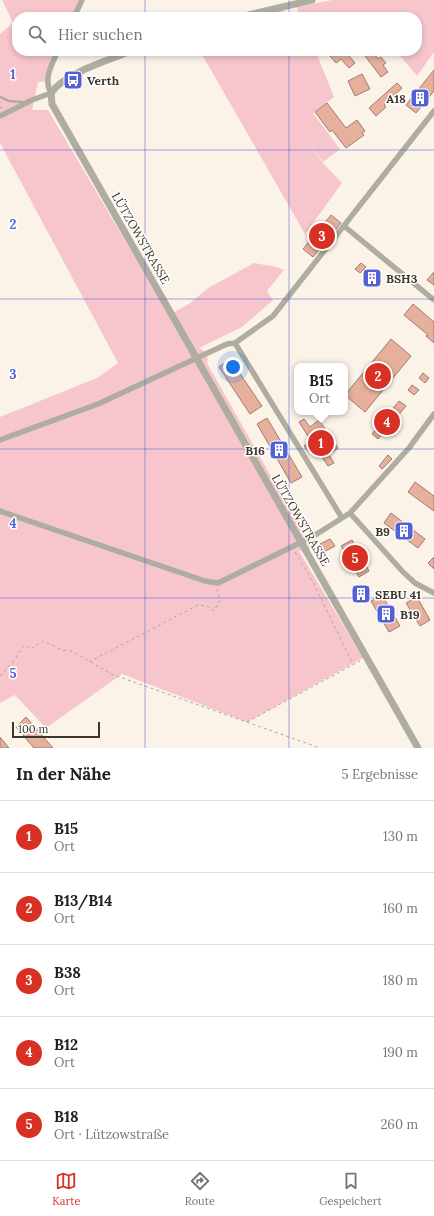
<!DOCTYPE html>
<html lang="de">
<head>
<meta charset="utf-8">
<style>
	:root { --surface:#fff; --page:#f6f6f6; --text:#202124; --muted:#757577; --line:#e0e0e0; --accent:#d93025 }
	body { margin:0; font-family:Lora,serif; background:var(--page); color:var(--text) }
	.scale { position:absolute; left:12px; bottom:10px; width:88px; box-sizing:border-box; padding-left:4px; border:2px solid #3f362b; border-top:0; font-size:11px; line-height:14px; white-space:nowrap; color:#3f362b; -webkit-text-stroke:3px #fff; paint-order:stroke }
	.you { position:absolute; left:233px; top:367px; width:14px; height:14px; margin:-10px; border:3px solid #fff; border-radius:50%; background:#1a73e8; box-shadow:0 0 0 6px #1a73e833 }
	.badge { display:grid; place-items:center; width:26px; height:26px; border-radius:50%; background:var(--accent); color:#fff; font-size:13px; font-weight:700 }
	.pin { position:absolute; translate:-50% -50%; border:2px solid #fff; box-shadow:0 1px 4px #0006 }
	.popup { position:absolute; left:294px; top:363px; width:54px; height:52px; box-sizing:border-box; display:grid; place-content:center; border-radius:8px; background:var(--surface); filter:drop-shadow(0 1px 3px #0005); font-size:13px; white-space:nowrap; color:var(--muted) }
	.popup b { font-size:15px; color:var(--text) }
	.popup::after { content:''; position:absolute; left:50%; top:100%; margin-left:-8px; border:8px solid transparent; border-top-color:var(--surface) }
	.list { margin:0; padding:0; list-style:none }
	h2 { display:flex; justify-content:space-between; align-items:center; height:52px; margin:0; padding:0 16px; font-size:17px }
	h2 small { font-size:13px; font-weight:400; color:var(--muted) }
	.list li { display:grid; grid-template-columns:26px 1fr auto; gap:12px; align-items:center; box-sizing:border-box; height:72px; padding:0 16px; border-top:1px solid var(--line) }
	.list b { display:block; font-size:15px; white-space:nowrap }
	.list p { margin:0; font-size:13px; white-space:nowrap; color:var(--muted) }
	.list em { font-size:13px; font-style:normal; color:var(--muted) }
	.icon { flex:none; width:22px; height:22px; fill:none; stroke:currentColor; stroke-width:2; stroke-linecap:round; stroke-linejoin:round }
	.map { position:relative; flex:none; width:434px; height:748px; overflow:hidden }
	.search { position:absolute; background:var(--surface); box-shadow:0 2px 6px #0003; left:12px; right:12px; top:12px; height:44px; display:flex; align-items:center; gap:10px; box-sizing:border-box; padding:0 14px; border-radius:16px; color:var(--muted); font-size:15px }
	.sheet { height:412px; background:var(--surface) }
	nav { display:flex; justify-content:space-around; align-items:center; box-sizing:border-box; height:56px; border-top:1px solid var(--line); background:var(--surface); font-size:11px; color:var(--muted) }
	nav a { display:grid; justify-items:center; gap:2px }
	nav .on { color:var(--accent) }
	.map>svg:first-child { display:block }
</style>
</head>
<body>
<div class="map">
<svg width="434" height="748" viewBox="0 0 434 748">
	<rect width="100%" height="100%" fill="#fcf3e8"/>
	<path fill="#f6c6cc" d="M2 0H82L74 17H17V51H58L48 81 38 82 32 110H48L169 315 189 304 208 288 254 263 277 267 284 270 267 291 273 300 242 327 199 348 204 351 208 359 207 363 312 549 299 551 363 658 247 722 122 674 46 728 15 695 0 703V417L97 378 118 363 0 143V34L13 23Z
		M332 0H434V52L417 76 396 51H417V17H299L297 7Z
		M279 10 286 12 290 17H255Z
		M200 51H314L318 57 334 97 313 113 340 149 323 162 307 141 322 162 342 183 305 234Z"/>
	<path fill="#e6b09d" stroke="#9e7d71" d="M337 51H345L355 63 349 68 341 59 336 63 330 56Z
		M372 51 378 59 381 57 386 63 383 65 388 72 381 77 365 56Z
		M434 70V91L416 113 406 105Z
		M362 74 370 89 355 96 348 81Z
		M397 83 402 88 384 105 386 107 376 116 369 108Z
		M327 103 346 128 357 120 365 131 362 133 364 135 346 148 332 130 330 132 315 112Z
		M331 215 341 223 313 257 303 249Z
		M361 263 366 267 360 273 355 269Z
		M434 272V285L427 280Z
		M372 273 377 277 372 283 367 279Z
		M413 304 434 322V343L426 336 428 335 404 315Z
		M391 339 411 356 365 412 345 395Z
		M230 359 262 406 250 414 219 367Z
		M423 373 429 378 425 383 419 378Z
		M412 385 419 390 414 395 408 390Z
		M399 401 406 406 378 439 372 434Z
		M267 418 302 477 291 483 257 424Z
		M304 419 310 427 319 420 338 448 329 455 334 463 328 466 316 448 309 452 304 446 311 441 299 422Z
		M388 455 392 459 382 469 379 466Z
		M415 482 434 496V511L408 492Z
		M391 513 425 539 418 548 384 523Z
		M330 539 335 546 324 552 320 544Z
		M352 540 369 571 359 577 341 546Z
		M434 557V569L428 563Z
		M362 587 368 597 360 601 355 591Z
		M382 595 400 626 389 632 371 601Z
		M417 597 430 620 420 626 406 603Z
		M26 717 53 748H34L16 727Z
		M0 737 9 748H0Z"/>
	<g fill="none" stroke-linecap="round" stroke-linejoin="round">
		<path stroke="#b1a89d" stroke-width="1" stroke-dasharray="3 3" stroke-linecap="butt" d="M1 109 2 102
			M295 552 313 582 353 664
			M89 662 198 605 207 606 214 611 220 600 217 589
			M0 676 13 662 24 645 31 649 43 641 62 650 71 651 79 655 111 674 320 748
			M247 722 360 661"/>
		<path stroke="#aead9f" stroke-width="2.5" d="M0 97 9 101 23 102"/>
		<path stroke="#aead9f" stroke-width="5.5" d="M74 17 82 0
			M0 116 32 100 51 93C43 79 52 64 58 51
			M344 226 434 300
			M235 343 342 518
			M0 440 98 404 227 344 235 343 273 316 434 111
			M0 511 205 581 218 583 312 537 350 513 409 448 434 414
			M350 513 403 572 415 583 434 593"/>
		<path stroke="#aead9f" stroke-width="7" d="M240 17 312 0
			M131 51C109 60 64 73 51 93L52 104 418 748"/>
	</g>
	<path fill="none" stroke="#5361d7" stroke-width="1" stroke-opacity="0.55" d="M145 0V17M289 0V17M145 51V748M289 51V748M0 150H434M0 299H434M0 449H434M0 598H434"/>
	<defs>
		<symbol id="bus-square" viewBox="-11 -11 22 22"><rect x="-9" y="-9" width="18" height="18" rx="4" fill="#5361d7" stroke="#fff"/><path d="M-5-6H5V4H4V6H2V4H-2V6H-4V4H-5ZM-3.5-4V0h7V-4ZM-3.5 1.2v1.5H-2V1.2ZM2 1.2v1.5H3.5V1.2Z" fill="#fff"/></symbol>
		<symbol id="building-square" viewBox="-11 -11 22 22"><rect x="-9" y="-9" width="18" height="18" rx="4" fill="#5361d7" stroke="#fff"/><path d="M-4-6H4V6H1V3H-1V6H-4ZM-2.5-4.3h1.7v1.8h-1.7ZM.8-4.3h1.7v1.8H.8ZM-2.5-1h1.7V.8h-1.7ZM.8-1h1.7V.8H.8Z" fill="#fff"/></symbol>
	</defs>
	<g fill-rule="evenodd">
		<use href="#bus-square" x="62" y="69" width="22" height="22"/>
		<use href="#building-square" x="409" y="87" width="22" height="22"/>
		<use href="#building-square" x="361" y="267" width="22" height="22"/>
		<use href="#building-square" x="268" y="439" width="22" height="22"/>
		<use href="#building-square" x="393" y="520" width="22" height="22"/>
		<use href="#building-square" x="350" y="583" width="22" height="22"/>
		<use href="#building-square" x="375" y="603" width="22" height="22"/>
	</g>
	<g text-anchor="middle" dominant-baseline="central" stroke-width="3" stroke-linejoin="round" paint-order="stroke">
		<g font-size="12" font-weight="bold" fill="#3f362b" stroke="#fff" text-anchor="start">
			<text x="87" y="80">Verth</text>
			<text x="406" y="98" text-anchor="end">A18</text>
			<text x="386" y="278">BSH3</text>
			<text x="265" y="450" text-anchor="end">B16</text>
			<text x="390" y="531" text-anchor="end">B9</text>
			<text x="375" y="594">SEBU 41</text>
			<text x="400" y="614">B19</text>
		</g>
		<g font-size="12" fill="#3f362b" stroke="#fff">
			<text transform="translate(141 238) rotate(60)">LÜTZOWSTRASSE</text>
			<text transform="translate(301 520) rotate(60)">LÜTZOWSTRASSE</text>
		</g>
	</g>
	<g font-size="13" text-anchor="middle" font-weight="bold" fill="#5361d7" stroke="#fff" stroke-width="3" stroke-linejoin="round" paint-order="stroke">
		<text x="13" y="79">1</text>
		<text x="13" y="229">2</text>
		<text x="13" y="379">3</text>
		<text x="13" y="528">4</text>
		<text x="13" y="678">5</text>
	</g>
</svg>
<div class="scale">100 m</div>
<div class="you"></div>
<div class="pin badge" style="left:321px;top:443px">1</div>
<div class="popup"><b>B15</b>Ort</div>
<div class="pin badge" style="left:378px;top:376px">2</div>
<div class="pin badge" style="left:322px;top:236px">3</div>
<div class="pin badge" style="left:387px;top:422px">4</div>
<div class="pin badge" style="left:355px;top:558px">5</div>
<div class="search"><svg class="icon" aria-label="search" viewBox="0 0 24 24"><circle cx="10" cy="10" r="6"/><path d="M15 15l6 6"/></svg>Hier suchen</div>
</div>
<section class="sheet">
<h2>In der Nähe<small>5 Ergebnisse</small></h2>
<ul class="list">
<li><span class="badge">1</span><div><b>B15</b><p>Ort</p></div><em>130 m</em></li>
<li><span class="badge">2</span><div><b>B13/B14</b><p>Ort</p></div><em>160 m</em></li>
<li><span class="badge">3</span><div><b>B38</b><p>Ort</p></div><em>180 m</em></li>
<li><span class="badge">4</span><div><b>B12</b><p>Ort</p></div><em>190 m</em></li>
<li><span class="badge">5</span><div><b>B18</b><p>Ort · Lützowstraße</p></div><em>260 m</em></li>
</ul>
</section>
<nav>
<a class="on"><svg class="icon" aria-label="map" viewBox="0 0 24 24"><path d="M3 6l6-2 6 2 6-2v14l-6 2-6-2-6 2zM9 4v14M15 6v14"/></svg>Karte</a>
<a><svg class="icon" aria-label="directions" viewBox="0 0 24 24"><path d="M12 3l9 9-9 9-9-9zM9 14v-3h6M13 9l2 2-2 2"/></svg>Route</a>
<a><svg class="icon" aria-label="saved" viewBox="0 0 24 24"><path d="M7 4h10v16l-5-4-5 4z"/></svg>Gespeichert</a>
</nav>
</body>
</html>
